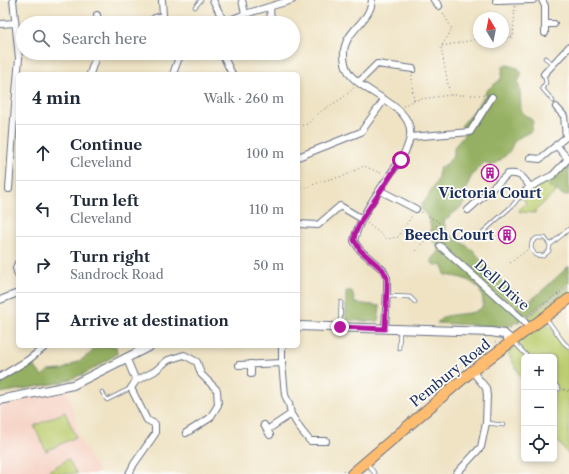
<!DOCTYPE html>
<html lang="en">
<head>
<meta charset="utf-8">
<style>
	:root { --surface:#fff; --page:#f6f6f7; --text:#1f2937; --muted:#747a83; --line:#e0e1e3 }
	body { margin:0; font-family:"Libre Caslon Text",serif; background:var(--page); color:var(--text) }
	.controls { position:absolute; right:12px; bottom:12px; display:grid; overflow:hidden; border-radius:6px; box-shadow:0 2px 6px #0003 }
	.controls button { width:36px; height:36px; display:grid; place-items:center; padding:0; border:0; border-bottom:1px solid var(--line); background:var(--surface); color:var(--text); font:20px sans-serif }
	.compass { position:absolute; left:473px; top:12px; width:36px; height:36px; border-radius:50%; background:var(--surface); box-shadow:0 2px 6px #0003; rotate:350deg }
	.stop { position:absolute; width:12px; height:12px; margin:-9px; border:3px solid #b5179e; border-radius:50%; background:#fff }
	.stop.end { background:#b5179e; border-color:#fff; box-shadow:0 1px 4px #0008 }
	.list { margin:0; padding:0; list-style:none }
	h2 { display:flex; justify-content:space-between; align-items:center; height:52px; margin:0; padding:0 16px; font-size:17px }
	h2 small { font-size:13px; font-weight:400; color:var(--muted) }
	.list li { display:grid; grid-template-columns:26px 1fr auto; gap:12px; align-items:center; box-sizing:border-box; height:56px; padding:0 16px; border-top:1px solid var(--line) }
	.list b { display:block; font-size:15px; white-space:nowrap }
	.list p { margin:0; font-size:13px; white-space:nowrap; color:var(--muted) }
	.list em { font-size:13px; font-style:normal; color:var(--muted) }
	.icon { flex:none; width:22px; height:22px; fill:none; stroke:currentColor; stroke-width:2; stroke-linecap:round; stroke-linejoin:round }
	.map { position:relative; flex:none; width:569px; height:474px; overflow:hidden }
	.search { position:absolute; background:var(--surface); box-shadow:0 2px 6px #0003; left:16px; top:16px; width:284px; height:44px; display:flex; align-items:center; gap:10px; box-sizing:border-box; padding:0 14px; border-radius:22px; color:var(--muted); font-size:15px }
	.panel { position:absolute; background:var(--surface); box-shadow:0 2px 6px #0003; left:16px; top:72px; width:284px; height:276px; border-radius:6px }
	.map>svg:first-child { display:block }
</style>
</head>
<body>
<div class="map">
<svg width="569" height="474" viewBox="0 0 569 474">
	<rect width="100%" height="100%" fill="#fdfcf7"/>
	<filter id="ink" filterUnits="userSpaceOnUse"><feTurbulence type="fractalNoise" baseFrequency=".025" numOctaves="2"/><feDisplacementMap in="SourceGraphic" scale="8" xChannelSelector="R" yChannelSelector="G"/><feConvolveMatrix kernelMatrix="1 2 1 2 8 2 1 2 1" color-interpolation-filters="sRGB"/></filter>
	<filter id="wash" filterUnits="userSpaceOnUse"><feTurbulence type="fractalNoise" baseFrequency=".012" numOctaves="4" result="noise"/><feDisplacementMap in="SourceGraphic" scale="16" xChannelSelector="R" yChannelSelector="G"/><feGaussianBlur stdDeviation="0.9" result="paint"/><feColorMatrix in="noise" values="0 0 0 0 0 0 0 0 0 0 0 0 0 0 0 0 0 1.4 0 .05"/><feComposite in="paint" operator="in"/></filter>
	<g filter="url(#wash)">
		<rect width="100%" height="100%" fill="#efe3c4"/>
		<path fill="#f6d2c4" d="M67 387 81 442 100 474H0V402Z"/>
		<path fill="#bccd6f" stroke="#6c7e66" d="M546 180 550 187 557 191 535 211V213L520 212 519 210 526 203 522 197 531 188Z
			M569 287V293L527 325 524 320Z
			M545 321 569 350V455L554 437V357H524V383L507 351Z
			M65 412 76 437 46 451 34 426Z
			M68 459 77 474H44Z"/>
		<path fill="#95b062" stroke="#587060" d="M507 65 518 68 522 74 518 82 520 90 521 111 533 121 531 131C526 135 519 136 515 141 512 144 512 147 510 150 506 157 497 162 490 167L485 162C477 169 469 177 467 188 465 193 469 198 465 203 460 209 451 214 444 222L446 231 450 235 473 250 490 271 524 300H530L535 297 569 266V284L521 320 507 327 437 323C439 321 441 318 444 317 454 312 485 317 483 301 483 297 481 293 479 289 470 278 458 277 445 275L443 266 434 265 431 260 439 252 438 246 430 237C432 225 430 218 421 209L422 203 428 197 431 190 437 181 440 167 447 164 454 154V147L463 137 465 131 461 126 474 111 483 97 488 95 485 94 486 91 501 79 503 67Z
			M569 159V195L565 196 550 187 546 180Z
			M346 291H352L355 303 380 306 378 322 346 320Z
			M94 346H116L117 354 88 372 64 382 0 393V381L32 363 42 376 48 371 62 370 81 360 92 352Z"/>
	</g>
	<g filter="url(#ink)">
		<g fill="none" stroke-linecap="round" stroke-linejoin="round">
			<defs>
				<path id="service" d="M195 7 201 0
					M98 20 106 21
					M545 58 553 64
					M544 74 546 83 542 88 553 101
					M483 232 513 205 520 196
					M550 245 545 238H537L532 242 531 248 535 255 543 256 549 251 550 245 569 229
					M387 296 410 297 415 302
					M546 318 564 343 569 347
					M340 327 341 302
					M514 342 528 357
					M399 348 400 329
					M554 383 559 389
					M102 392 107 400 131 388
					M486 423 504 425
					M367 463 375 474"/>
				<path id="minor" d="M162 0 163 16 166 23
					M213 0 224 22
					M242 0 245 14
					M372 0C371 22 342 32 344 55 344 61 346 68 349 73 363 94 414 105 410 136 408 152 397 164 389 176 377 194 358 220 354 241L360 250 383 270 387 278V289L385 329
					M434 0 439 6
					M542 0 545 6V33
					M496 1 533 0
					M270 7 271 23
					M97 15 98 23
					M148 23 155 18 163 16
					M223 23 245 14 292 0
					M0 24 15 23
					M546 24H554
					M222 53 232 74
					M90 74 97 53
					M173 74 178 60 183 53
					M544 74 569 47
					M359 82 377 64 413 69
					M410 137 470 132 492 97
					M556 145 568 159
					M298 157 361 132 384 100
					M530 158 540 159 566 137 564 116 556 107
					M9 189 15 105 19 58 13 0
					M381 191 416 209
					M520 196 530 187 553 175 569 158
					M468 210 508 174C520 172 524 178 530 187
					M298 224 318 225 340 206 362 219
					M440 246 523 320 529 328
					M18 263 16 268 18 275
					M0 300 18 293
					M282 346V363L285 395 289 404 291 414 301 430 310 441H326
					M126 357 136 381 131 388 147 420 155 424V434L134 464 129 474
					M251 364V374
					M239 365 282 363
					M0 377 28 360 46 346
					M136 381 155 371 168 360 184 355 197 362 201 374 217 390 218 405 210 418 186 433
					M264 425 270 435
					M267 430 291 414
					M456 474 481 447 486 423 487 396 486 388 472 371"/>
				<path id="tertiary" d="M298 326 491 332 504 334 512 341
					M0 400 73 385 150 346"/>
				<path id="primary" d="M352 474 472 371 569 299"/>
			</defs>
			<use href="#service" stroke="#656e82" stroke-width="4.5"/>
			<use href="#minor" stroke="#656e82" stroke-width="8"/>
			<use href="#tertiary" stroke="#656e82" stroke-width="10"/>
			<use href="#primary" stroke="#656e82" stroke-width="12"/>
			<path stroke="#656e82" stroke-width="1" stroke-dasharray="1 3" stroke-linecap="butt" d="M503 38 513 37 515 6
				M442 46 479 39
				M412 75V86L414 100
				M451 95H486
				M403 106 414 100 450 95 441 47 452 29 442 11
				M298 126 308 124C320 107 342 103 355 86
				M298 190 326 180 344 176 364 166 383 174
				M367 223 387 239 398 237 413 214
				M416 251 439 222 421 212
				M510 263 527 250
				M528 316 569 286
				M510 329 517 324
				M489 348 497 340
				M564 389 569 390
				M563 390 569 392
				M340 474 344 471"/>
			<use href="#service" stroke="#fff" stroke-width="3"/>
			<use href="#minor" stroke="#fff" stroke-width="6"/>
			<use href="#tertiary" stroke="#fff" stroke-width="8"/>
			<use href="#primary" stroke="#febc70" stroke-width="10"/>
		</g>
	</g>
	<g fill="none" stroke-linecap="round" stroke-linejoin="round" filter="url(#ink)">
		<path stroke="#b5179e" stroke-width="5" d="M340 327 385 329 387 289V278L383 270 360 250 354 240 355 234 362 219 401 160"/>
	</g>
	<defs>
		<symbol id="building-ring" viewBox="-11 -11 22 22"><circle r="9.5" fill="#fdfcf7" stroke="#b5179e" stroke-width="1.5"/><path d="M-4-6H4V6H1V3H-1V6H-4ZM-2.5-4.3h1.7v1.8h-1.7ZM.8-4.3h1.7v1.8H.8ZM-2.5-1h1.7V.8h-1.7ZM.8-1h1.7V.8H.8Z" fill="#b5179e"/></symbol>
	</defs>
	<g fill-rule="evenodd">
		<use href="#building-ring" x="480" y="163" width="20" height="20"/>
		<use href="#building-ring" x="497" y="225" width="20" height="20"/>
	</g>
	<g text-anchor="middle" dominant-baseline="central" stroke-width="3.5" stroke-linejoin="round" paint-order="stroke">
		<g font-size="14" font-weight="bold" fill="#1b2f5e" stroke="#fdfcf7">
			<text x="490" y="193">Victoria Court</text>
			<text x="494" y="235" text-anchor="end">Beech Court</text>
		</g>
		<g font-size="14" fill="#1b2f5e" stroke="#fdfcf7">
			<text transform="translate(502 285) rotate(42)">Dell Drive</text>
			<text transform="translate(450 373) rotate(-39)">Pembury Road</text>
		</g>
	</g>
</svg>
<div class="controls">
<button>+</button>
<button>−</button>
<button><svg class="icon" aria-label="locate" viewBox="0 0 24 24"><circle cx="12" cy="12" r="6"/><path d="M12 2v4M12 18v4M2 12h4M18 12h4"/></svg></button>
</div>
<svg class="compass" viewBox="-18 -18 36 36"><path d="M0-13l5 13h-10z" fill="#e53935"/><path d="M0 13l5-13h-10z" fill="#747a83"/></svg>
<div class="stop" style="left:401px;top:160px"></div>
<div class="stop end" style="left:340px;top:327px"></div>
<div class="search"><svg class="icon" aria-label="search" viewBox="0 0 24 24"><circle cx="10" cy="10" r="6"/><path d="M15 15l6 6"/></svg>Search here</div>
<section class="panel">
<h2>4 min<small>Walk · 260 m</small></h2>
<ul class="list">
<li><svg class="icon" aria-label="ahead" viewBox="0 0 24 24"><path d="M12 20V5M6 11l6-6 6 6"/></svg><div><b>Continue</b><p>Cleveland</p></div><em>100 m</em></li>
<li><svg class="icon" aria-label="left" viewBox="0 0 24 24"><path d="M17 20v-9H6M10 6l-5 5 5 5"/></svg><div><b>Turn left</b><p>Cleveland</p></div><em>110 m</em></li>
<li><svg class="icon" aria-label="right" viewBox="0 0 24 24"><path d="M7 20v-9h11M14 6l5 5-5 5"/></svg><div><b>Turn right</b><p>Sandrock Road</p></div><em>50 m</em></li>
<li><svg class="icon" aria-label="arrive" viewBox="0 0 24 24"><path d="M6 21V4h12l-3 4 3 4H6"/></svg><div><b>Arrive at destination</b></div></li>
</ul>
</section>
</div>
</body>
</html>
